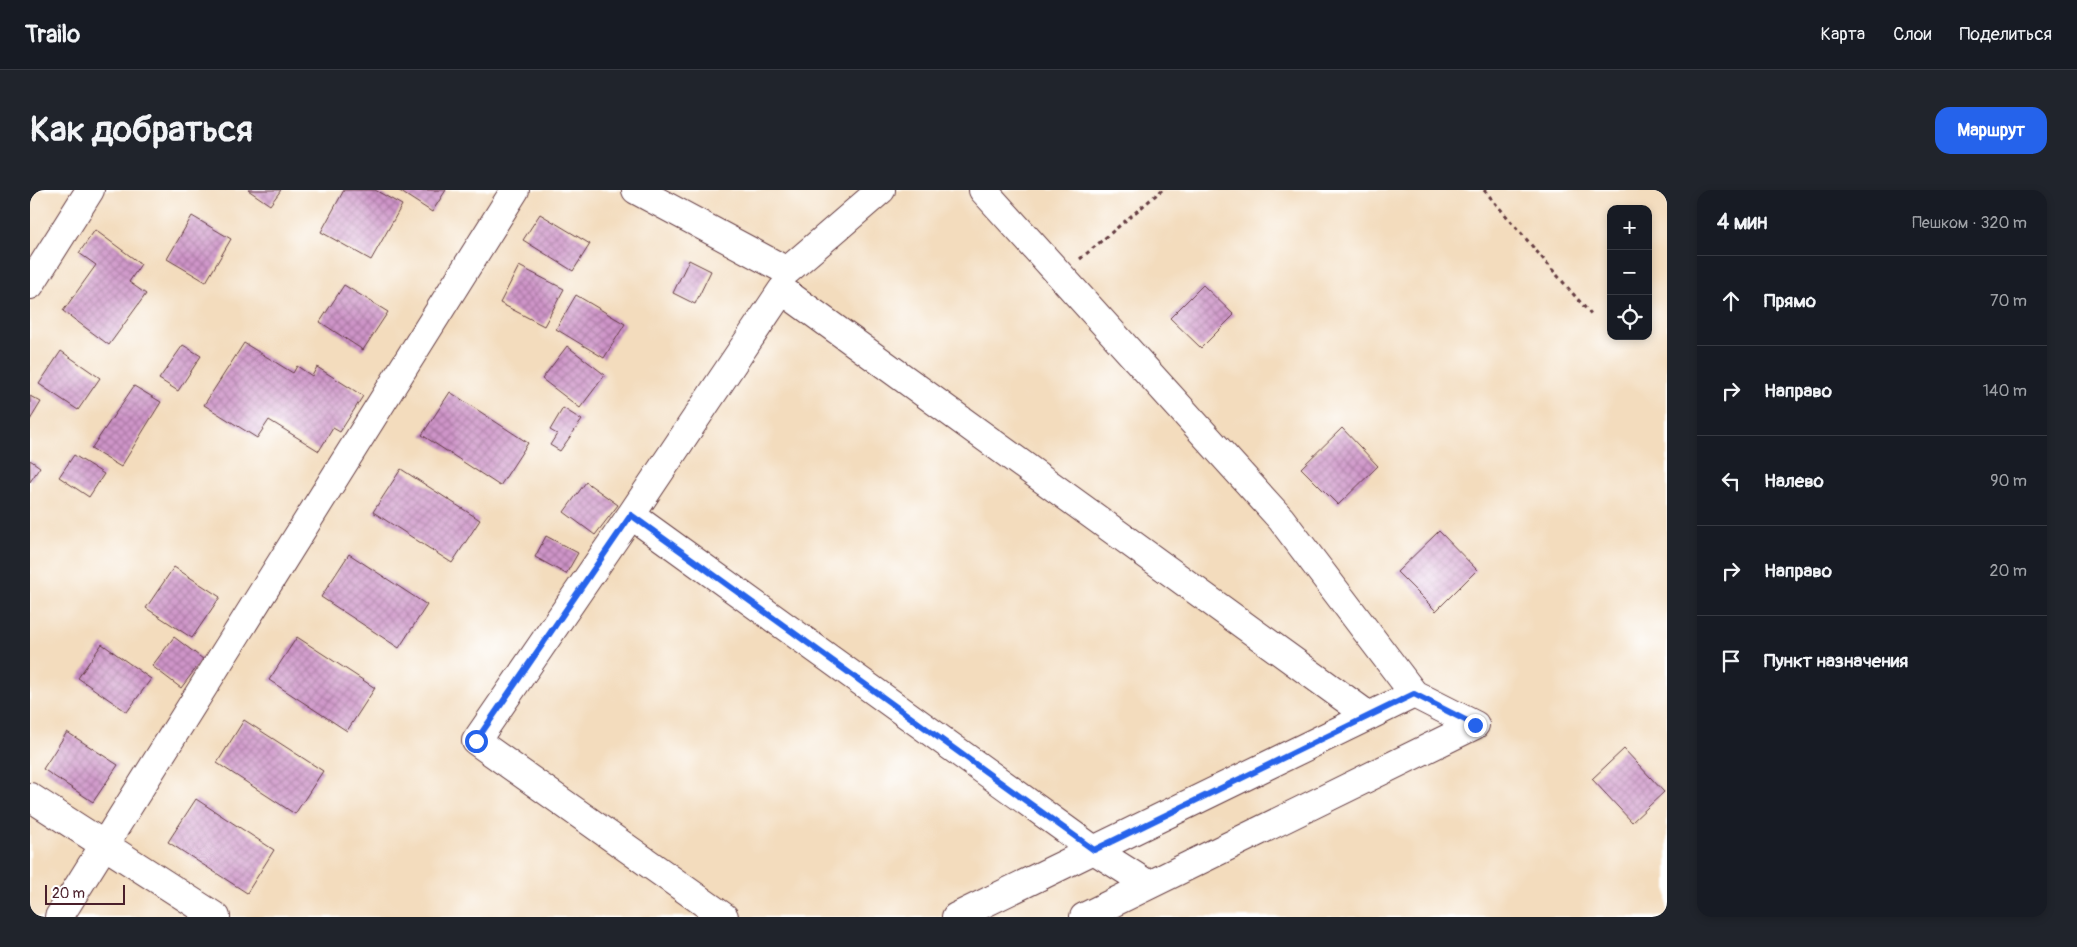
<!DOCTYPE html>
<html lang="ru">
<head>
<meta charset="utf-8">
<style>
	:root { --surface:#171b24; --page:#20242c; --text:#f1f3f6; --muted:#9ea1a6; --line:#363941; --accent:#2563eb }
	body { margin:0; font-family:Pangolin,sans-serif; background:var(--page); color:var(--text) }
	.controls { position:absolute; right:15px; top:15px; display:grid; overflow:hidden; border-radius:10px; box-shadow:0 2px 8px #0003 }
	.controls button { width:45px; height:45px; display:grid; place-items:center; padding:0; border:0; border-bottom:1px solid var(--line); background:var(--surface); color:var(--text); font:25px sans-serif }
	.scale { position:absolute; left:15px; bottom:12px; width:80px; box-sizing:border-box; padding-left:5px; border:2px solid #4a1f2b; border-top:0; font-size:14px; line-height:18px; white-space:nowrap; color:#4a1f2b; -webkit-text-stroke:4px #fff; paint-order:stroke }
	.stop { position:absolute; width:15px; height:15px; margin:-11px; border:4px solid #2563eb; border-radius:50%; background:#fff }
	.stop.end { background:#2563eb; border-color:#fff; box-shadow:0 1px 5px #0008 }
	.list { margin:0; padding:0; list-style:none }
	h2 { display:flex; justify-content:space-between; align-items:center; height:65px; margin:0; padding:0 20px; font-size:21px }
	h2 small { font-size:16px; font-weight:400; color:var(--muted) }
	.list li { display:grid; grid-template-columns:32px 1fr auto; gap:15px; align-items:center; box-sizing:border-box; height:90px; padding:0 20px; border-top:1px solid var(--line) }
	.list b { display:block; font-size:19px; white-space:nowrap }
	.list em { font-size:16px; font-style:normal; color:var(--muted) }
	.icon { flex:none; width:28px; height:28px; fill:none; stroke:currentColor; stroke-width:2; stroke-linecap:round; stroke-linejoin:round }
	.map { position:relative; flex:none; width:1637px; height:727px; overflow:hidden; border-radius:15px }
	header { display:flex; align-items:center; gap:30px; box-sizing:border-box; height:70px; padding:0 25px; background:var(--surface); border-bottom:1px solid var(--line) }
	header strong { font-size:24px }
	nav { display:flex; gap:28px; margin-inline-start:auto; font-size:18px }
	.intro { display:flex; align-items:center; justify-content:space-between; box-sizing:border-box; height:120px; padding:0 30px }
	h1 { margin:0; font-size:35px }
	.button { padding:12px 22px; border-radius:15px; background:var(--accent); color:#fff; font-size:18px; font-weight:700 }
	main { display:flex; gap:30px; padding:0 30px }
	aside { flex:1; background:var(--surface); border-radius:15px; box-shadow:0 2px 8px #0003 }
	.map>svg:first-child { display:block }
</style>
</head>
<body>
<header>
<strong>Trailo</strong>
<nav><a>Карта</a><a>Слои</a><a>Поделиться</a></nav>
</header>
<div class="intro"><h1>Как добраться</h1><a class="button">Маршрут</a></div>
<main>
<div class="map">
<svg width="1637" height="727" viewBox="0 0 1637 727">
	<defs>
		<pattern id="building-cross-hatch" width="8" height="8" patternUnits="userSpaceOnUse" patternTransform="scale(1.25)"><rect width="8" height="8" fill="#ce94c8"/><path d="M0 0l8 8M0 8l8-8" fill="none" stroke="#a978a3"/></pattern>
	</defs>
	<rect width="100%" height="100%" fill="#fff"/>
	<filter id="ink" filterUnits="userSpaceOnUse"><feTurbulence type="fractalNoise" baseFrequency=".02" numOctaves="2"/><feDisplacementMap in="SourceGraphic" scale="10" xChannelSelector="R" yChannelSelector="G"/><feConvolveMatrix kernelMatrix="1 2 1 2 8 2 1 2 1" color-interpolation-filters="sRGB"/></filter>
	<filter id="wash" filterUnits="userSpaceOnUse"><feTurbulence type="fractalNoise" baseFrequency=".0096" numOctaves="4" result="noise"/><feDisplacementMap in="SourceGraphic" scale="20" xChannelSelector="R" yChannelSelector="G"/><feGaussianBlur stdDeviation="1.12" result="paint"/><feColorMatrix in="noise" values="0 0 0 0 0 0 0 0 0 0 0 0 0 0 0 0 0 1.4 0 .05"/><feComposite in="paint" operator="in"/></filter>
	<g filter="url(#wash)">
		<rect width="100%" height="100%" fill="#f3dcbd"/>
		<g id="blocks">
			<path fill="url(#building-cross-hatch)" d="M218 0H251L240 15Z
				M314 0H345L372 15 341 70 291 42Z
				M368 0H416L402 22Z
				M510 24 560 54 543 81 493 50Z
				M162 26 201 49 176 92 137 69Z
				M65 40 111 74 99 92 116 104 79 155 33 121 66 75 49 63Z
				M659 70 681 81 665 114 643 103Z
				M489 76 534 99 514 136 470 113Z
				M314 95 358 122 333 160 290 132Z
				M1173 95 1204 125 1171 158 1140 128Z
				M546 105 595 134 574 168 526 139Z
				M214 153 263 183 267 176 282 186 287 177 333 206 310 242 303 238 289 261 239 230 227 248 174 215Z
				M153 155 171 166 148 201 129 189Z
				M537 156 575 185 550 218 512 189Z
				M31 161 70 188 48 220 9 194Z
				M104 196 131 212 91 277 61 259Z
				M420 202 498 253 470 296 392 245Z
				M0 206 11 212 0 230Z
				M533 218 552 230 530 261 520 255 527 244 520 240Z
				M1312 238 1348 276 1308 315 1271 278Z
				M44 265 74 284 59 307 29 287Z
				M0 270 10 277 0 292Z
				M371 279 450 330 422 373 343 322Z
				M556 292 588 315 565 345 534 322Z
				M1409 341 1447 380 1406 421 1367 382Z
				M516 346 548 363 536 384 505 367Z
				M319 364 397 415 369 458 291 407Z
				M144 377 190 407 162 448 116 418Z
				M144 447 173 469 151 498 122 476Z
				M267 447 345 498 317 541 239 490Z
				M72 454 121 489 97 522 48 488Z
				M214 530 293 581 265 624 187 573Z
				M37 542 88 575 63 612 13 579Z
				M1594 559 1634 602 1602 632 1562 589Z
				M166 609 244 660 217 703 138 652Z"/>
		</g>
	</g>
	<g filter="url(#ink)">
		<use href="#blocks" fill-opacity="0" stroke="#633b41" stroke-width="1"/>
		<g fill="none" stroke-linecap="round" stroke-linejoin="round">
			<defs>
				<path id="minor" d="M606 0 757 81 851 0
					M953 0 1251 329 1384 504 1445 535 1054 727
					M0 95 60 0
					M601 325 752 100 1339 526
					M0 607 186 727
					M29 727 485 0
					M694 727 446 551 601 325 1064 660 1119 695
					M926 727 1384 504"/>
			</defs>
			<use href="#minor" stroke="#633b41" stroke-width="30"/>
			<path stroke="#633b41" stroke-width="3" stroke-dasharray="4 4" stroke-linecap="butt" d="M1454 0 1563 127
				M1050 69 1132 0"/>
			<use href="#minor" stroke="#fff" stroke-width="28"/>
		</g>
	</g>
	<g fill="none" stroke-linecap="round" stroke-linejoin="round" filter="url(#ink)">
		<path stroke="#2563eb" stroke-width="6" d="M446 551 601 325 1064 660 1384 504 1445 535"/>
	</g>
</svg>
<div class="controls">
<button>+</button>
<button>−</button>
<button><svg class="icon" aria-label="locate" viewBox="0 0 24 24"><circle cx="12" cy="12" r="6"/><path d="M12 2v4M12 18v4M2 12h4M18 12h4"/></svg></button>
</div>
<div class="scale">20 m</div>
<div class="stop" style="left:446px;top:551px"></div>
<div class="stop end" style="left:1445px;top:535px"></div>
</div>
<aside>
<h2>4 мин<small>Пешком · 320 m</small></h2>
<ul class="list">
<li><svg class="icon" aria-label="ahead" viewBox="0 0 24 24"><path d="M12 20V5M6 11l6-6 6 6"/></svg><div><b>Прямо</b></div><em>70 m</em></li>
<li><svg class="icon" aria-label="right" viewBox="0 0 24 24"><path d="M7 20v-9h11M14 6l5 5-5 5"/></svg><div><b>Направо</b></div><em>140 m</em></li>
<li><svg class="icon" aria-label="left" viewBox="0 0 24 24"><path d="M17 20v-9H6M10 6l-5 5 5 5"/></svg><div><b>Налево</b></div><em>90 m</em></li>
<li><svg class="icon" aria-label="right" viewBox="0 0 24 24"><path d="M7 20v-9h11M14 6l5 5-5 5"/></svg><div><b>Направо</b></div><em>20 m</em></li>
<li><svg class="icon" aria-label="arrive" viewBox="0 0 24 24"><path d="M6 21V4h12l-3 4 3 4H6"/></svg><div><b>Пункт назначения</b></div></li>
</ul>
</aside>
</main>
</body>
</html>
